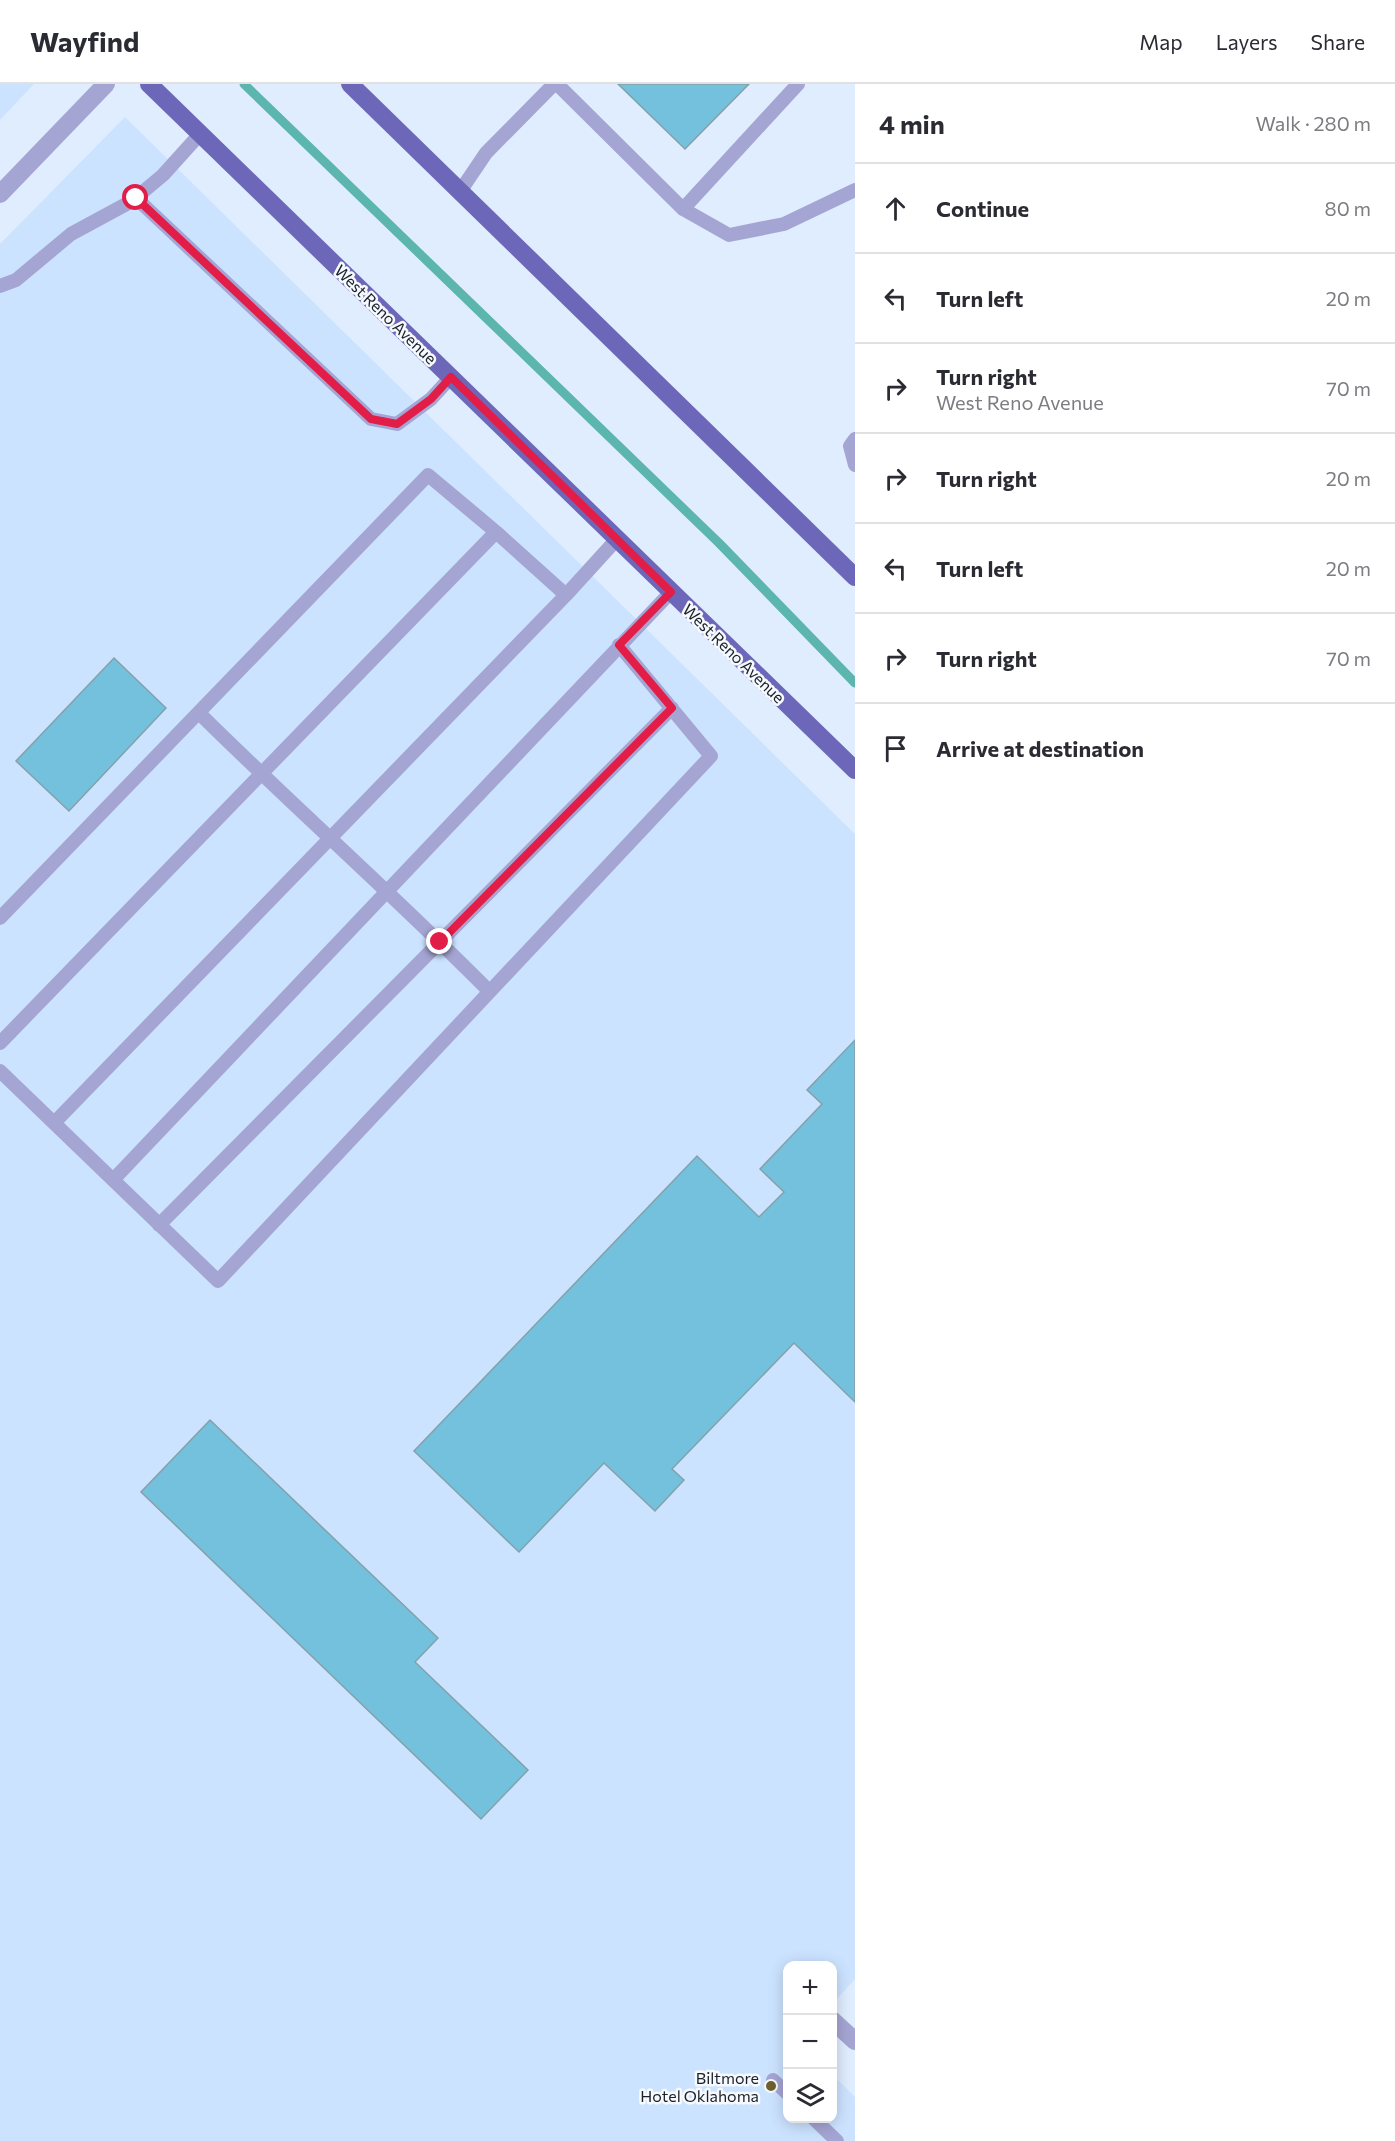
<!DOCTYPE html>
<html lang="en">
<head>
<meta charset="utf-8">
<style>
	:root { --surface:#fff; --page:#f7f7f7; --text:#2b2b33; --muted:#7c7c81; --line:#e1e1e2 }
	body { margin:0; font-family:Commissioner,sans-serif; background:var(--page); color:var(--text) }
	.controls { position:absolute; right:18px; bottom:18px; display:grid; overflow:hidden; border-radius:12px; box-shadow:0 3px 15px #0003 }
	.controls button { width:54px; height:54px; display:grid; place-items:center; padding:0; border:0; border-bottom:2px solid var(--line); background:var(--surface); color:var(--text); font:30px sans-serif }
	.stop { position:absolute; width:18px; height:18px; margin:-14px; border:4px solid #e11d48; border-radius:50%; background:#fff }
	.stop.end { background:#e11d48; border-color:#fff; box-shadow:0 2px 6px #0008 }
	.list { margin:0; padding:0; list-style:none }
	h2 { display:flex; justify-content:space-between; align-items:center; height:78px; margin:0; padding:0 24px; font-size:26px }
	h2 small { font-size:20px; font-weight:400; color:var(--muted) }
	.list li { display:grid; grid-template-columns:39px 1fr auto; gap:18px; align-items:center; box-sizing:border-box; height:90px; padding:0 24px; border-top:2px solid var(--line) }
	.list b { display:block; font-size:22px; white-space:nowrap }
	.list p { margin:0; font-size:20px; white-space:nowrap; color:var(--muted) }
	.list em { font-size:20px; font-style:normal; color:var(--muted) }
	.icon { flex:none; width:33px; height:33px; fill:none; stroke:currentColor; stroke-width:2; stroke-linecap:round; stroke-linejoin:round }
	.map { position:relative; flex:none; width:855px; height:2057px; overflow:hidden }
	header { display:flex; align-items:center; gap:36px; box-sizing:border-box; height:84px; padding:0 30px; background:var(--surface); border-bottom:2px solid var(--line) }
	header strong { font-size:28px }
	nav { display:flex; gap:33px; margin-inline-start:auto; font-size:21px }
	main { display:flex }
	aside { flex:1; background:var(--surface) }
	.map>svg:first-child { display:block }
</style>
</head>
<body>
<header>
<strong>Wayfind</strong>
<nav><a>Map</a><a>Layers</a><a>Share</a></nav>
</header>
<main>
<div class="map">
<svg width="855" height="2057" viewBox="0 0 855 2057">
	<rect width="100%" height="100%" fill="#dfedff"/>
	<path fill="#cce3ff" d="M0 0H34L0 36Z
		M125 33 855 750V1895L833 1919 832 1882H788V2034H832L833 1991 855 2013V2057H0V160Z"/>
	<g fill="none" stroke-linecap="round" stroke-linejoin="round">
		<path stroke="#5cb5af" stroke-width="9" d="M244 0 719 459 855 599"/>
	</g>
	<path fill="#73c1dc" stroke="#84a1ab" stroke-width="1.5" d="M618 0H749L685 65Z
		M114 574 166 624 69 727 16 677Z
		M855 956V1318L794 1259 672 1385 684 1396 655 1427 604 1379 519 1468 414 1367 697 1072 759 1133 784 1108 760 1085 822 1020 807 1006Z
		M210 1336 438 1554 415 1578 528 1686 481 1735 141 1408Z"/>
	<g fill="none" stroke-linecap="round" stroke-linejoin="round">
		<path stroke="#a5a5d3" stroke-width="14" d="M557 0 683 125 729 151 784 140 855 106
			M459 109 486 69 554 0
			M136 114 371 335 397 340 431 315 451 293
			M683 125 798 0
			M0 202 16 196 71 150 132 117 163 91 200 50
			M855 355 850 362 855 381
			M199 629C294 723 395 812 489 907
			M0 834 428 391 496 448 566 511
			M0 959 496 448
			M0 987 218 1197 711 672 619 561
			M54 1039 566 511 617 455
			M113 1096 671 508
			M159 1141 672 624
			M773 1996 788 2010
			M813 2034 837 2057"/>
		<path stroke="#a5a5d3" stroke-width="18" d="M0 110 106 0
			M832 1936 855 1957"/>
		<path stroke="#6d67b9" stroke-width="18" d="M149 0 855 686
			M350 0 855 493"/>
	</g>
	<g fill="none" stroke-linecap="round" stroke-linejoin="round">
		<path stroke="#e11d48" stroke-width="8" d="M136 114 371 335 397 340 431 315 451 293 671 508 619 561 672 624 440 858"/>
	</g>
	<circle fill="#6e612e" stroke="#f6f9fe" stroke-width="2" cx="771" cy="2002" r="6"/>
	<g text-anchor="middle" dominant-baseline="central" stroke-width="5" stroke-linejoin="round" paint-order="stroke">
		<g font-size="16" fill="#192027" stroke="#f6f9fe">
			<text transform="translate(386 230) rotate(44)">West Reno Avenue</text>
			<text transform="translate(734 569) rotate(44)">West Reno Avenue</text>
		</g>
		<g font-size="16" fill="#192027" stroke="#f6f9fe" text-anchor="end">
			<text x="759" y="1993">Biltmore<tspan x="759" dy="18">Hotel Oklahoma</tspan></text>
		</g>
	</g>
</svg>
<div class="controls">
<button>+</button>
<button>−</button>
<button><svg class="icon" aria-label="layers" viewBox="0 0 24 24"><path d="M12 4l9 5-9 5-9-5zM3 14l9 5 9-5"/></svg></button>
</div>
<div class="stop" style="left:136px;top:114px"></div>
<div class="stop end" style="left:440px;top:858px"></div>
</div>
<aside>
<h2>4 min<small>Walk · 280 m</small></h2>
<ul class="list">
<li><svg class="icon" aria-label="ahead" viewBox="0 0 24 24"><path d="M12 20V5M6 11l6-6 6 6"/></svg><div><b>Continue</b></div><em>80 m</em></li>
<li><svg class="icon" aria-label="left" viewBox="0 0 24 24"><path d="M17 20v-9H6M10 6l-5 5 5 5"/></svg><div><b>Turn left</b></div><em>20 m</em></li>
<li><svg class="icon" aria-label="right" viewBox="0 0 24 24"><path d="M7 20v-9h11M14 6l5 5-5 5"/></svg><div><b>Turn right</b><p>West Reno Avenue</p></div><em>70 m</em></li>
<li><svg class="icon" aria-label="right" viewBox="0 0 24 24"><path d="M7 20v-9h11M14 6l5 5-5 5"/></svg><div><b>Turn right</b></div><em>20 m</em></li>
<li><svg class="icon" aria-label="left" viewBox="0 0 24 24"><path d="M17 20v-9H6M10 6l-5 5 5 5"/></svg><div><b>Turn left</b></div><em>20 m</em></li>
<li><svg class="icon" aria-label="right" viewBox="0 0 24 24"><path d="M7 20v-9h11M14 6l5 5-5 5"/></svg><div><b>Turn right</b></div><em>70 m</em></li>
<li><svg class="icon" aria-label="arrive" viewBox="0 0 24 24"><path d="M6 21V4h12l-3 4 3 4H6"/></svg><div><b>Arrive at destination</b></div></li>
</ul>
</aside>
</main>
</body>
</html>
